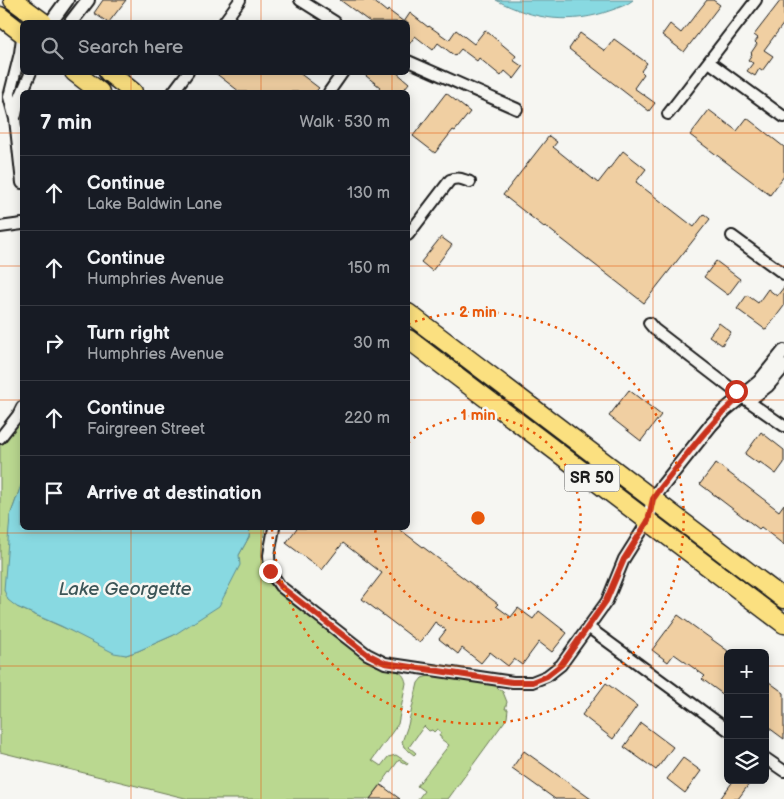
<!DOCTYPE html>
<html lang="en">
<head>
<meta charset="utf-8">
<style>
	:root { --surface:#171b24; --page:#20242c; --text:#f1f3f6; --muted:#9ea1a6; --line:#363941 }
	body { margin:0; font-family:"Balsamiq Sans",sans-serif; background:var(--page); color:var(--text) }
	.controls { position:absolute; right:15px; bottom:15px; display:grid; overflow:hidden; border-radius:8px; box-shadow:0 2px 12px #0003 }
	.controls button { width:45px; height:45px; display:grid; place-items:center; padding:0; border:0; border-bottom:1px solid var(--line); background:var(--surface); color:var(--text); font:25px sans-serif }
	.stop { position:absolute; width:15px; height:15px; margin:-11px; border:4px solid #c8321e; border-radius:50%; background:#fff }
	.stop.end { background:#c8321e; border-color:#fff; box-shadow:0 1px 5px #0008 }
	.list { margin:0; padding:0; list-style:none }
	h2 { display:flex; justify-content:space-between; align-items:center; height:65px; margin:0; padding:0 20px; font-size:21px }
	h2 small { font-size:16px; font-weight:400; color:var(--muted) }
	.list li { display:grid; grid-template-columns:32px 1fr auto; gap:15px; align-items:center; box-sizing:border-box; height:75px; padding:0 20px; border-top:1px solid var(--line) }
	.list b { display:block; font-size:19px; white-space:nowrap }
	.list p { margin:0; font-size:16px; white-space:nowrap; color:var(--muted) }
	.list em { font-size:16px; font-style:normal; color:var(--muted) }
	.icon { flex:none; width:28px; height:28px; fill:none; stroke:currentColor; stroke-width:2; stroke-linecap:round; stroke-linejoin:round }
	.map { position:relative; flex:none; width:784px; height:799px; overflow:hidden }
	.search { position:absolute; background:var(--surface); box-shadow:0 2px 12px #0003; left:20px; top:20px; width:390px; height:55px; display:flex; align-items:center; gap:12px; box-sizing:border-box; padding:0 18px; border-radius:8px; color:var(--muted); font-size:19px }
	.panel { position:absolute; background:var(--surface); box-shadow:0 2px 12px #0003; left:20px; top:90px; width:390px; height:440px; border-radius:8px }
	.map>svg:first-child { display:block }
</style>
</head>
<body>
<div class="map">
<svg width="784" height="799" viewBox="0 0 784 799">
	<rect width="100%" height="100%" fill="#f6f6f2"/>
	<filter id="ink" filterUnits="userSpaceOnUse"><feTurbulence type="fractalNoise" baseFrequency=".02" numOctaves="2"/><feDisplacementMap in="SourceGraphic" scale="10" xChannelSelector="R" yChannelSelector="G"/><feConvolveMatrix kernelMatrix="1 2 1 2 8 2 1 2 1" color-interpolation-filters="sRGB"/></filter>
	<g filter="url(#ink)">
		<path fill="#bad890" stroke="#6b7a56" d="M22 414V483L10 516 17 607 126 655 138 651 174 635 239 555 249 537 250 528H265C260 557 258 578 284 598L368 662C372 664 376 666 380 667 392 671 403 668 406 683L398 724 372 760 381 766 388 757 396 755 408 763 407 765 399 760 370 799H189L0 752V445Z
			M432 675 493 684 503 692 507 702 505 709H508L507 718 448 799H418L424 791 417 786 449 745 441 739V737L439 736 441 732 437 729 434 732 432 730 429 731 424 726 409 747 416 753 414 755 404 747 402 742 408 725 418 683 422 678Z"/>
		<path fill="#88d9e1" stroke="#5d8d92" d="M496 0H633C627 5 620 7 612 10 571 25 534 20 496 0Z
			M22 483V528H250L249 537 239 555 240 565 219 606 174 635 138 651 126 655 114 653 61 626 17 607 8 600 4 590 10 516Z"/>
		<path fill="#f0cfa2" stroke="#1c1c1c" d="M103 0H126L109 22H107L94 13Z
			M340 0H372L387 12 388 10 404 22 410 13 428 27 429 26 449 40 456 30 474 44 485 30 516 56 513 60 523 67 514 79 505 71 501 76 479 58 477 61 461 49 455 56 438 43 433 50 415 36 408 46V22H370Z
			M707 0H713L720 5 684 52 662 35 670 24 681 33Z
			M781 0H784V23L764 50 773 56 762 71 759 69 755 76 747 71 753 63 748 60 752 54 751 53 757 44 755 42 758 38 754 35Z
			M580 33 605 51 614 39 647 63 641 71 644 74 634 88 655 103 649 111 569 49Z
			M214 72H298L319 88 315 92H240Z
			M361 72H396L409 83 402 92H376L380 87Z
			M446 93 470 112 455 131 453 130 435 153 413 136Z
			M709 110 737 131 747 118 784 147V176L770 195 690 135Z
			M549 136 557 142 553 147 598 183 623 151 646 169 636 182 694 227 704 214 710 219 644 303 545 226 544 227 503 195Z
			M441 237 452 245 432 271 421 262Z
			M716 261 740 279 728 295 704 277Z
			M784 287V306L766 330 737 309 747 295 758 303 768 289 777 296Z
			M719 323 731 332 722 345 709 336Z
			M629 390 661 415 641 441 609 416Z
			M761 432 784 450V463L776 474 760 462 759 464 745 454Z
			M716 463 779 511 784 504V545L761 527 759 529 700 484Z
			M297 528H398L498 604 496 606 511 617 518 608 533 619 539 611 567 633 552 652 539 642 522 665 514 659 508 666 490 652 481 663 462 648 458 654 439 639 446 630 435 622 420 643 362 599 382 573 343 543 322 570 286 543Z
			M678 615 728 651V698L702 679 705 676 674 654 668 662 652 650Z
			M765 679 784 693V739L765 725Z
			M606 683 637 706 613 739 582 715Z
			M641 723 673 747 656 770 624 747Z
			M524 751 591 799H555L512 768Z
			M683 758 701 771 685 793 667 779Z
			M734 780H752L738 799H720Z
			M381 785 400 799H370Z"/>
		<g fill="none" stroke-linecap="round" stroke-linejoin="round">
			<defs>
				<path id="minor" d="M300 0 335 22
					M224 22 240 0
					M22 38 20 53 9 97 15 119 22 183
					M408 61 517 109
					M709 62 784 117
					M173 92 188 72
					M329 92 343 72
					M668 114 756 0
					M16 115 19 100 31 72
					M0 227 22 224
					M408 235 450 180C458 177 462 179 470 182
					M732 236 784 274
					M649 323 654 329 741 396 784 426
					M0 438 18 415 22 407
					M274 528 269 555 270 571 280 586 367 654 385 663 513 682H532L547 676 561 665 607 601 624 559 648 521
					M588 627 728 730
					M765 758 784 771"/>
				<path id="tertiary" d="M51 22 67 0
					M71 22 88 0
					M754 396 767 386 784 366
					M648 521 653 499 660 489 711 425 725 410 759 382 784 351"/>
				<path id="trunk" d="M13 0 43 22
					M0 16 22 33
					M74 72 100 92
					M108 72 133 92
					M408 313 784 599
					M408 339 784 624"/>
			</defs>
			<use href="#minor" stroke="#1c1c1c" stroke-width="14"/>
			<use href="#tertiary" stroke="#1c1c1c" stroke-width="16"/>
			<use href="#trunk" stroke="#1c1c1c" stroke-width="21"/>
			<use href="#minor" stroke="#f6f6f2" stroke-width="10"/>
			<use href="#tertiary" stroke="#f6f6f2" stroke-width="12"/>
			<use href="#trunk" stroke="#fbe080" stroke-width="18"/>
		</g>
	</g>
	<g fill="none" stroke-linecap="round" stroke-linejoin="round" filter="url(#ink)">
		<path stroke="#c8321e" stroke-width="6" d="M270 571 280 586 367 654 385 663 512 682H532L547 676 561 665 606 601 624 559 648 521 653 499 660 489C686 456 710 422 741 396L736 391"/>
	</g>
	<path fill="none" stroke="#e8590c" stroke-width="1" stroke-opacity="0.55" d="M131 0V22M261 0V22M392 0V22M523 0V799M653 0V799M131 72V92M261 72V92M392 72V92M0 133H22M408 133H784M0 266H22M408 266H784M0 400H22M408 400H784M131 528V799M261 528V799M392 528V799M0 533H784M0 666H728M765 666H784"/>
	<g fill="none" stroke="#e8590c" stroke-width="2.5" stroke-dasharray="2.5 5">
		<path d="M408 443A103 103 0 1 1 375 528"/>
		<path d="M408 324A206 206 0 1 1 272 529"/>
	</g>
	<g text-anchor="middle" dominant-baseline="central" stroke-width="5" stroke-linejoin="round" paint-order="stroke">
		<rect fill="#f6f6f2" stroke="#5d5d5c" stroke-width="1" x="564.5" y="464.5" width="55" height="27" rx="4"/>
		<g font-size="16" font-weight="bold" fill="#1c1c1c">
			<text x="592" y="478">SR 50</text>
		</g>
		<g font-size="19" font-style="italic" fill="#3c5557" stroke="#f6f6f2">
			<text x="125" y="589">Lake Georgette</text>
		</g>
	</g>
	<circle cx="478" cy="518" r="8" fill="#e8590c" stroke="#f6f6f2" stroke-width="2.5"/>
	<g font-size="15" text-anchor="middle" font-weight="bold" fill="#e8590c" stroke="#f6f6f2" stroke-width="5" stroke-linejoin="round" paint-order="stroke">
		<text x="478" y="317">2 min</text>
		<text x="478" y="420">1 min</text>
	</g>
</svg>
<div class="controls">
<button>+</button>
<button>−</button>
<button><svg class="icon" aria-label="layers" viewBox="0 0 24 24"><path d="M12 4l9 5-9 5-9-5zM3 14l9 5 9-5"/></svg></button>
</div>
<div class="stop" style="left:736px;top:391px"></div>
<div class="stop end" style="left:270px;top:571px"></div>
<div class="search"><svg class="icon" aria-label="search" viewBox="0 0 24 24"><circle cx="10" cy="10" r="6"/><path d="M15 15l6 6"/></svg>Search here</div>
<section class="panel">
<h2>7 min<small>Walk · 530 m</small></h2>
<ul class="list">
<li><svg class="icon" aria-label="ahead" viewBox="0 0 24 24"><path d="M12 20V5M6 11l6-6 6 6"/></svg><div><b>Continue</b><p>Lake Baldwin Lane</p></div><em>130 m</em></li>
<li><svg class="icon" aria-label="ahead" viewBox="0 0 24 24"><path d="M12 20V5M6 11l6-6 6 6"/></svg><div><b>Continue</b><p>Humphries Avenue</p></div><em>150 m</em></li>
<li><svg class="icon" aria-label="right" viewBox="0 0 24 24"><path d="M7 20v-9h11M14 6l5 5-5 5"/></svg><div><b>Turn right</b><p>Humphries Avenue</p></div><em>30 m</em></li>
<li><svg class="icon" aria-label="ahead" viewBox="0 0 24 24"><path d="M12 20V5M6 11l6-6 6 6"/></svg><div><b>Continue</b><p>Fairgreen Street</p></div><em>220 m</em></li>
<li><svg class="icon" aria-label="arrive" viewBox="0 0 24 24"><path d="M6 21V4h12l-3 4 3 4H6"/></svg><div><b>Arrive at destination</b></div></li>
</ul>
</section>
</div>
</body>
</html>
